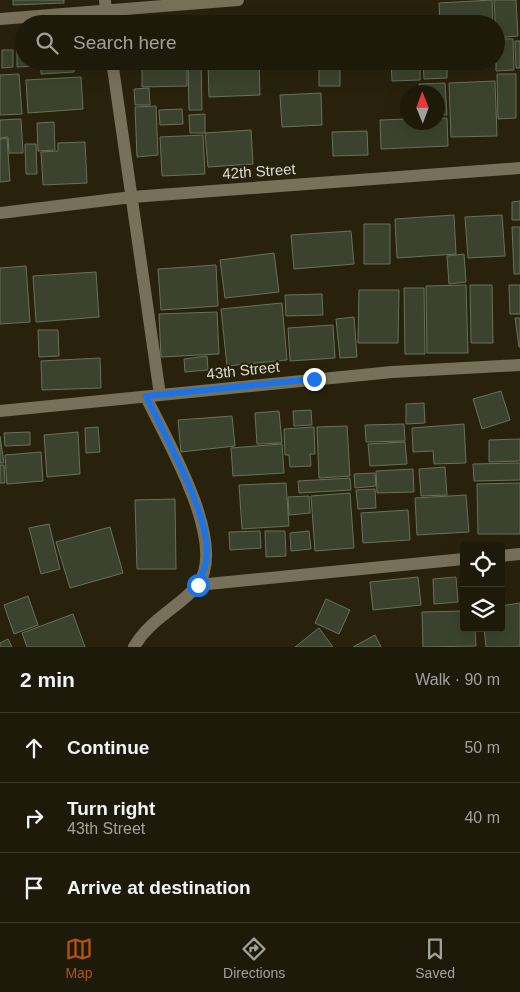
<!DOCTYPE html>
<html lang="en">
<head>
<meta charset="utf-8">
<style>
	:root { --surface:#1e1a0a; --page:#2b2718; --text:#f1f3f6; --muted:#a1a19c; --line:#3c382b; --accent:#b45309 }
	body { margin:0; font-family:Helvetica,sans-serif; background:var(--page); color:var(--text) }
	.controls { position:absolute; right:15px; bottom:15px; display:grid; overflow:hidden; border-radius:5px; box-shadow:0 5px 20px #0002 }
	.controls button { width:45px; height:45px; display:grid; place-items:center; padding:0; border:0; border-bottom:1px solid var(--line); background:var(--surface); color:var(--text); font:25px sans-serif }
	.compass { position:absolute; left:400px; top:85px; width:45px; height:45px; border-radius:50%; background:var(--surface); box-shadow:0 5px 20px #0002; rotate:359deg }
	.stop { position:absolute; width:15px; height:15px; margin:-11px; border:4px solid #1a73e8; border-radius:50%; background:#fff }
	.stop.end { background:#1a73e8; border-color:#fff; box-shadow:0 1px 5px #0008 }
	.list { margin:0; padding:0; list-style:none }
	h2 { display:flex; justify-content:space-between; align-items:center; height:65px; margin:0; padding:0 20px; font-size:21px }
	h2 small { font-size:16px; font-weight:400; color:var(--muted) }
	.list li { display:grid; grid-template-columns:32px 1fr auto; gap:15px; align-items:center; box-sizing:border-box; height:70px; padding:0 20px; border-top:1px solid var(--line) }
	.list b { display:block; font-size:19px; white-space:nowrap }
	.list p { margin:0; font-size:16px; white-space:nowrap; color:var(--muted) }
	.list em { font-size:16px; font-style:normal; color:var(--muted) }
	.icon { flex:none; width:28px; height:28px; fill:none; stroke:currentColor; stroke-width:2; stroke-linecap:round; stroke-linejoin:round }
	.map { position:relative; flex:none; width:520px; height:647px; overflow:hidden }
	.search { position:absolute; background:var(--surface); box-shadow:0 5px 20px #0002; left:15px; right:15px; top:15px; height:55px; display:flex; align-items:center; gap:12px; box-sizing:border-box; padding:0 18px; border-radius:28px; color:var(--muted); font-size:19px }
	.sheet { height:275px; background:var(--surface) }
	nav { display:flex; justify-content:space-around; align-items:center; box-sizing:border-box; height:70px; border-top:1px solid var(--line); background:var(--surface); font-size:14px; color:var(--muted) }
	nav a { display:grid; justify-items:center; gap:2px }
	nav .on { color:var(--accent) }
	.map>svg:first-child { display:block }
</style>
</head>
<body>
<div class="map">
<svg width="520" height="647" viewBox="0 0 520 647">
	<rect width="100%" height="100%" fill="#28220d"/>
	<path fill="#3b432f" stroke="#68715b" d="M13 0H64V3L13 5Z
		M492 0 493 24H440L439 3Z
		M494 0H516L518 36 496 38Z
		M496 39H513L514 70 496 71Z
		M515 41H520V68H516Z
		M17 44H24V61H37V66L17 67Z
		M2 50H13V67L2 68Z
		M41 61H74V72L41 74Z
		M142 61H187V86L142 87Z
		M188 61H201L202 110H189Z
		M259 61 260 95 209 97 208 63Z
		M333 61H378L333 65Z
		M391 61H420V80L392 81Z
		M423 61H447V78L424 79Z
		M340 66V86H319V67Z
		M19 74 22 114 0 115V75Z
		M497 74H516V118L498 119Z
		M81 77 83 109 28 113 26 80Z
		M495 81 497 136 451 137 449 83Z
		M445 83 447 115H438V92H420L419 84Z
		M149 88 150 105H135L134 89Z
		M321 93 322 125 282 127 280 95Z
		M156 106 158 155 137 157 135 107Z
		M182 109 183 124 160 125 159 110Z
		M205 114V133H190L189 115Z
		M438 118H447L448 146 381 149 380 120 408 119V122H438Z
		M21 119 23 153H9L8 137 0 138V120Z
		M54 122 55 150 38 151 37 123Z
		M251 130 253 164 208 167 205 133Z
		M367 131 368 155 333 156 332 132Z
		M203 135 205 174 162 176 160 137Z
		M7 138 10 181 0 182V139Z
		M85 142 87 183 43 185 41 152 58 151V143Z
		M25 144H36L37 174H26Z
		M520 201V220H512V202Z
		M454 215 456 254 397 258 395 219Z
		M502 215 505 256 468 258 465 217Z
		M364 224H390V264H364Z
		M512 227H520V274H514Z
		M351 231 354 264 294 269 291 235Z
		M274 253 279 292 225 298 220 260Z
		M464 254 466 282 449 284 447 256Z
		M216 265 218 306 161 310 158 269Z
		M26 266 30 322 0 324V268Z
		M96 272 99 317 36 322 33 276Z
		M466 285 468 353H427L426 286Z
		M470 285H492L493 343H471Z
		M509 285H520V314H510Z
		M404 288H424L425 354H405Z
		M359 290H399L398 343H358Z
		M322 294 323 315 286 316 285 295Z
		M282 303 287 360 227 366 221 309Z
		M217 312 219 354 161 357 159 314Z
		M354 317 357 357 340 358 336 319Z
		M515 318H520V347H519Z
		M333 325 335 358 290 361 288 328Z
		M38 330H58L59 356 39 357Z
		M207 356 208 370 185 372 184 359Z
		M100 358 101 388 42 390 41 361Z
		M501 391 510 420 482 429 473 399Z
		M424 403 425 423 406 424V404Z
		M311 410 312 425 294 426 293 411Z
		M279 411 282 443 257 444 255 413Z
		M232 416 235 446 181 452 178 420Z
		M404 424 405 441 366 442 365 425Z
		M464 424 466 463 434 464 433 451 413 452 412 428Z
		M347 426 350 476 319 478 317 427Z
		M98 427 100 452 86 453 85 428Z
		M314 427 315 454H310L311 466 290 467 289 455H285L284 429Z
		M30 432V445L5 446 4 433Z
		M78 432 80 474 47 477 44 435Z
		M0 436 4 463H0Z
		M520 439V461L489 462V440Z
		M405 442 407 464 370 466 368 444Z
		M282 444 284 473 233 476 231 448Z
		M41 452 43 481 7 484 5 455Z
		M520 463V480L474 481 473 464Z
		M0 465H4L5 483H0Z
		M445 467 447 495 421 496 419 469Z
		M413 469 414 492 377 493 376 471Z
		M375 473 376 486 355 488 354 474Z
		M350 478 351 490 299 493 298 481Z
		M286 483 289 526 242 529 239 485Z
		M520 483V534H478L477 484Z
		M375 489 376 508 358 509 356 490Z
		M350 493 354 548 315 551 311 496Z
		M466 495 469 532 417 535 415 498Z
		M309 496 310 513 289 515 288 497Z
		M175 499 176 569H137L135 500Z
		M408 510 410 540 363 543 361 513Z
		M49 524 60 569 41 574 29 528Z
		M110 527 123 573 70 588 56 542Z
		M260 531 261 548 230 550 229 532Z
		M265 531H285L286 556 266 557Z
		M309 531 311 549 291 551 290 533Z
		M418 577 421 605 373 610 370 582Z
		M456 577 458 602 434 604 433 579Z
		M28 596 38 625 14 634 4 605Z
		M326 599 350 610 339 634 315 623Z
		M520 603V647H486L484 628H501V606Z
		M464 611V628H475L476 646 423 647 422 612Z
		M73 614 85 647H27L22 633Z
		M319 628 333 647H295Z
		M375 635 381 647H353Z
		M8 639 12 647H0V643Z"/>
	<g fill="none" stroke-linecap="round" stroke-linejoin="round">
		<path stroke="#78715a" stroke-width="12" d="M105 0 107 24
			M0 19 238 0
			M112 61 160 395
			M0 213 132 197 520 168
			M0 411 392 372 520 365
			M501 556 520 554
			M198 585 464 559
			M134 647C149 620 178 608 197 586 230 545 165 437 146 397"/>
	</g>
	<g fill="none" stroke-linecap="round" stroke-linejoin="round">
		<path stroke="#1a73e8" stroke-width="6" d="M198 585C201 576 207 565 207 555 209 512 165 437 146 396L314 379"/>
	</g>
	<g text-anchor="middle" dominant-baseline="central" stroke-width="4" stroke-linejoin="round" paint-order="stroke">
		<g font-size="15" fill="#dedacd" stroke="#28220d">
			<text transform="translate(259 171) rotate(-4)">42th Street</text>
			<text transform="translate(243 370) rotate(-6)">43th Street</text>
		</g>
	</g>
</svg>
<div class="controls">
<button><svg class="icon" aria-label="locate" viewBox="0 0 24 24"><circle cx="12" cy="12" r="6"/><path d="M12 2v4M12 18v4M2 12h4M18 12h4"/></svg></button>
<button><svg class="icon" aria-label="layers" viewBox="0 0 24 24"><path d="M12 4l9 5-9 5-9-5zM3 14l9 5 9-5"/></svg></button>
</div>
<svg class="compass" viewBox="-18 -18 36 36"><path d="M0-13l5 13h-10z" fill="#e53935"/><path d="M0 13l5-13h-10z" fill="#a1a19c"/></svg>
<div class="stop" style="left:198px;top:585px"></div>
<div class="stop end" style="left:314px;top:379px"></div>
<div class="search"><svg class="icon" aria-label="search" viewBox="0 0 24 24"><circle cx="10" cy="10" r="6"/><path d="M15 15l6 6"/></svg>Search here</div>
</div>
<section class="sheet">
<h2>2 min<small>Walk · 90 m</small></h2>
<ul class="list">
<li><svg class="icon" aria-label="ahead" viewBox="0 0 24 24"><path d="M12 20V5M6 11l6-6 6 6"/></svg><div><b>Continue</b></div><em>50 m</em></li>
<li><svg class="icon" aria-label="right" viewBox="0 0 24 24"><path d="M7 20v-9h11M14 6l5 5-5 5"/></svg><div><b>Turn right</b><p>43th Street</p></div><em>40 m</em></li>
<li><svg class="icon" aria-label="arrive" viewBox="0 0 24 24"><path d="M6 21V4h12l-3 4 3 4H6"/></svg><div><b>Arrive at destination</b></div></li>
</ul>
</section>
<nav>
<a class="on"><svg class="icon" aria-label="map" viewBox="0 0 24 24"><path d="M3 6l6-2 6 2 6-2v14l-6 2-6-2-6 2zM9 4v14M15 6v14"/></svg>Map</a>
<a><svg class="icon" aria-label="directions" viewBox="0 0 24 24"><path d="M12 3l9 9-9 9-9-9zM9 14v-3h6M13 9l2 2-2 2"/></svg>Directions</a>
<a><svg class="icon" aria-label="saved" viewBox="0 0 24 24"><path d="M7 4h10v16l-5-4-5 4z"/></svg>Saved</a>
</nav>
</body>
</html>
